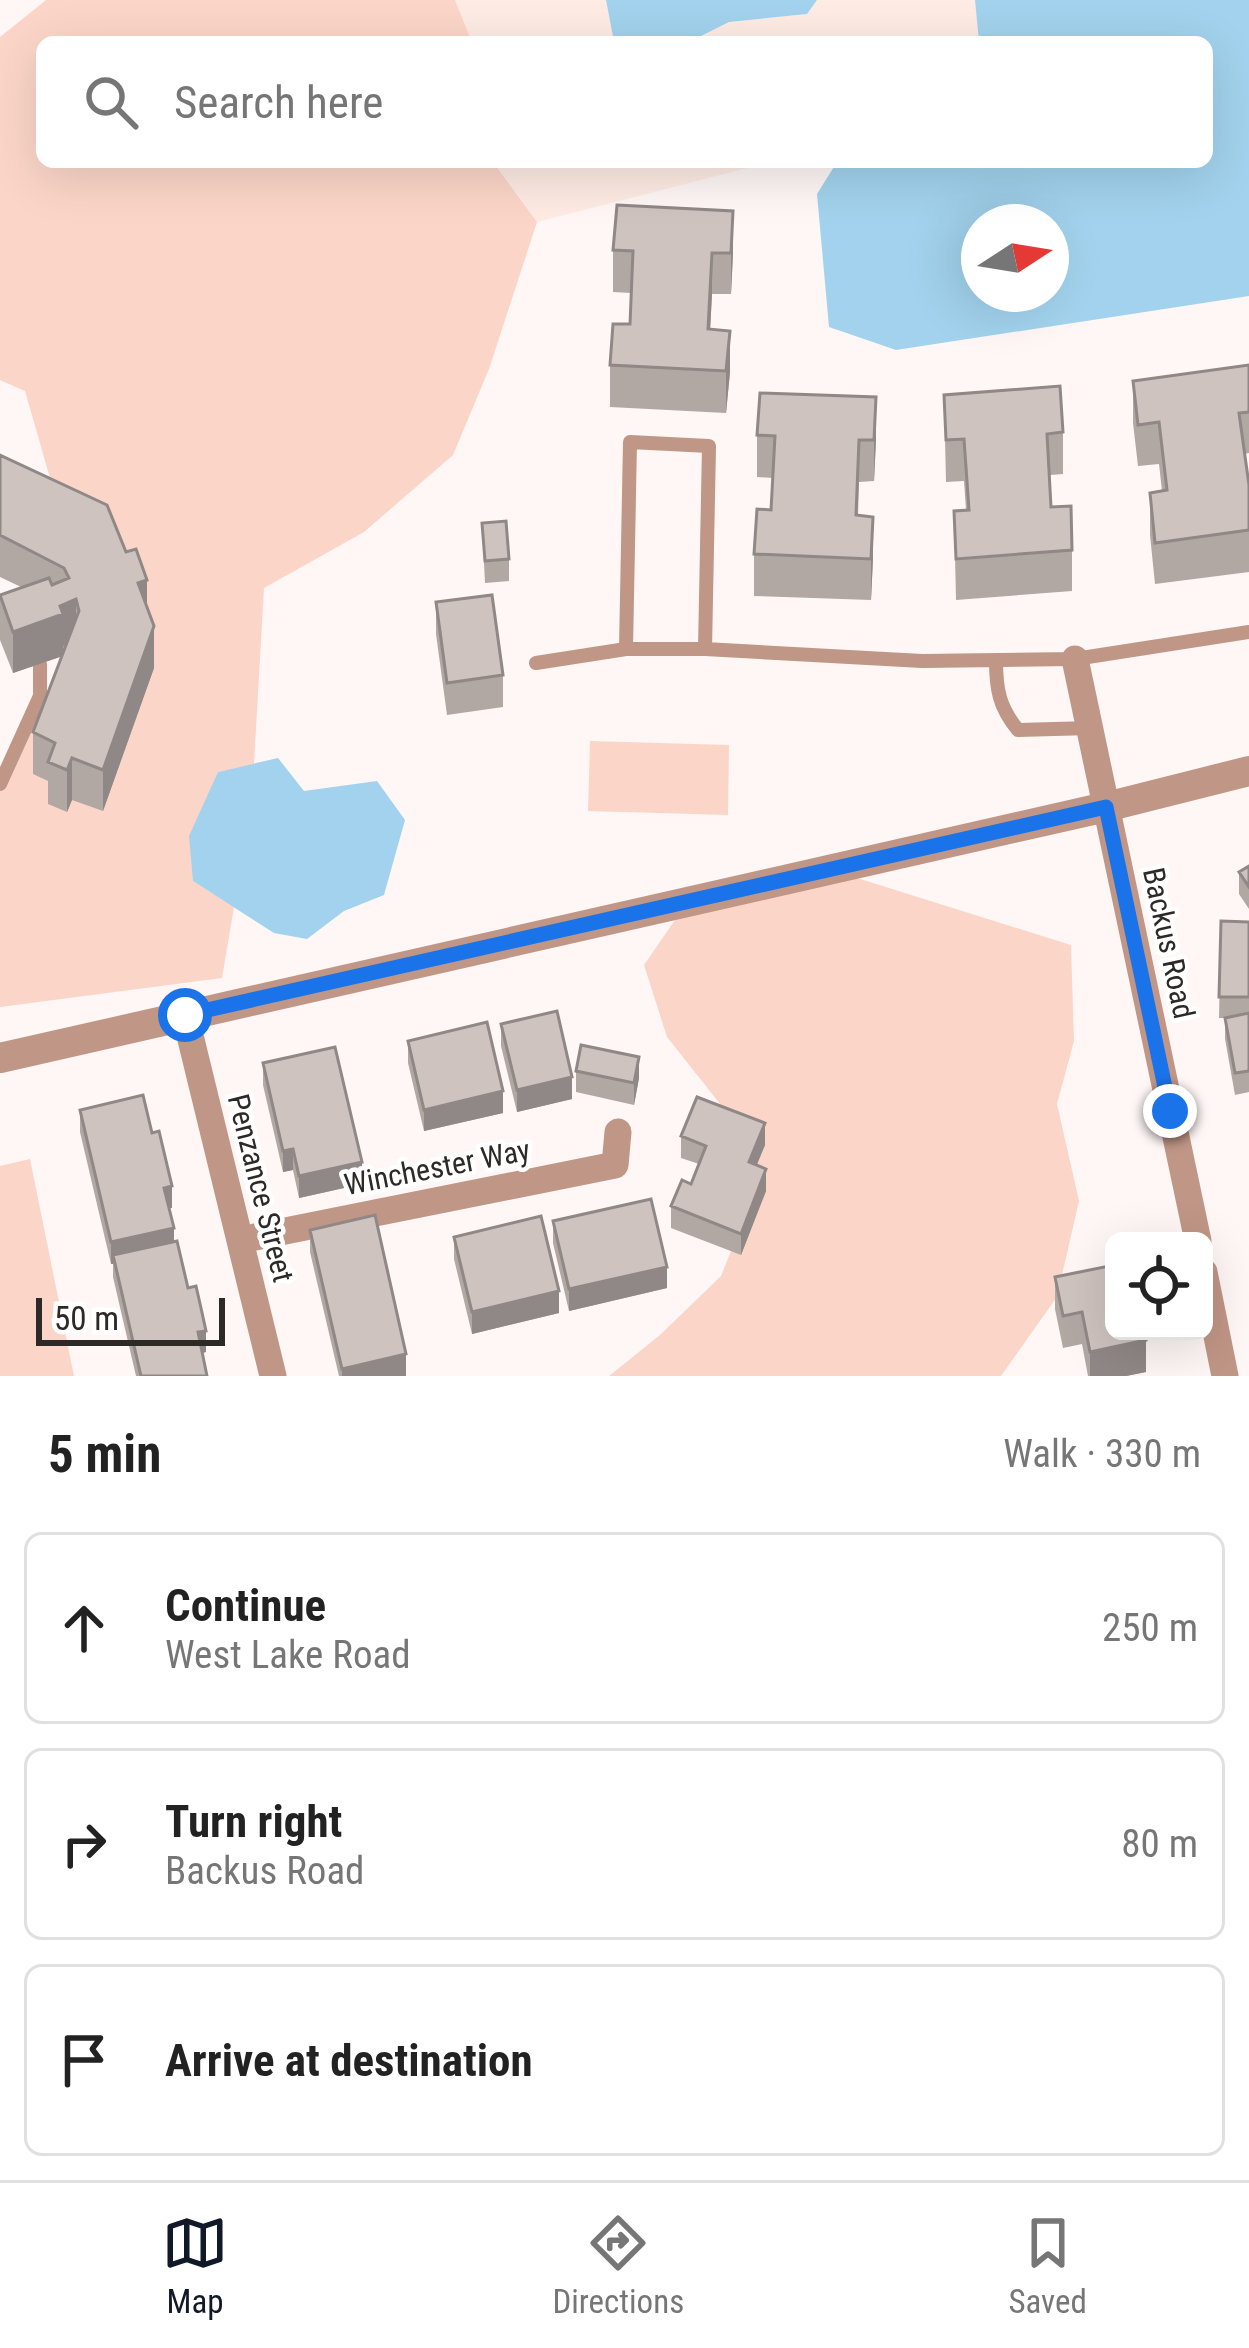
<!DOCTYPE html>
<html lang="en">
<head>
<meta charset="utf-8">
<style>
	:root { --surface:#fff; --page:#f6f6f6; --text:#222; --muted:#767676; --line:#e0e0e0; --accent:#111827 }
	body { margin:0; font-family:"Roboto Condensed",sans-serif; background:var(--page); color:var(--text) }
	.controls { position:absolute; right:36px; bottom:36px; display:grid; overflow:hidden; border-radius:18px; box-shadow:0 12px 48px #0002 }
	.controls button { width:108px; height:108px; display:grid; place-items:center; padding:0; border:0; border-bottom:3px solid var(--line); background:var(--surface); color:var(--text); font:60px sans-serif }
	.compass { position:absolute; left:961px; top:204px; width:108px; height:108px; border-radius:50%; background:var(--surface); box-shadow:0 12px 48px #0002; rotate:78deg }
	.scale { position:absolute; left:36px; bottom:30px; width:189px; box-sizing:border-box; padding-left:12px; border:6px solid #2d2927; border-top:0; font-size:33px; line-height:42px; white-space:nowrap; color:#2d2927; -webkit-text-stroke:9px #fff; paint-order:stroke }
	.stop { position:absolute; width:36px; height:36px; margin:-27px; border:9px solid #1a73e8; border-radius:50%; background:#fff }
	.stop.end { background:#1a73e8; border-color:#fff; box-shadow:0 3px 12px #0008 }
	.list { margin:0; padding:0; list-style:none }
	h2 { display:flex; justify-content:space-between; align-items:center; height:156px; margin:0; padding:0 48px; font-size:51px }
	h2 small { font-size:39px; font-weight:400; color:var(--muted) }
	.list li { display:grid; grid-template-columns:78px 1fr auto; gap:36px; align-items:center; box-sizing:border-box; height:192px; margin:0 24px 24px; padding:0 24px; border:3px solid var(--line); border-radius:18px }
	.list b { display:block; font-size:45px; white-space:nowrap }
	.list p { margin:0; font-size:39px; white-space:nowrap; color:var(--muted) }
	.list em { font-size:39px; font-style:normal; color:var(--muted) }
	.icon { flex:none; width:66px; height:66px; fill:none; stroke:currentColor; stroke-width:2; stroke-linecap:round; stroke-linejoin:round }
	.map { position:relative; flex:none; width:1249px; height:1376px; overflow:hidden }
	.search { position:absolute; background:var(--surface); box-shadow:0 12px 48px #0002; left:36px; right:36px; top:36px; height:132px; display:flex; align-items:center; gap:30px; box-sizing:border-box; padding:0 42px; border-radius:18px; color:var(--muted); font-size:45px }
	.sheet { height:804px; background:var(--surface) }
	nav { display:flex; justify-content:space-around; align-items:center; box-sizing:border-box; height:168px; border-top:3px solid var(--line); background:var(--surface); font-size:33px; color:var(--muted) }
	nav a { display:grid; justify-items:center; gap:6px }
	nav .on { color:var(--accent) }
	.map>svg:first-child { display:block }
</style>
</head>
<body>
<div class="map">
<svg width="1249" height="1376" viewBox="0 0 1249 1376">
	<rect width="100%" height="100%" fill="#fef7f5"/>
	<path fill="#feebe4" d="M455 0H606L614 42H472Z
		M817 0H975L979 42H689L729 22 807 14Z
		M493 162H771L537 222Z"/>
	<path fill="#fbd6c8" d="M46 0H455L472 42H42V162H493L537 222 489 369 453 455 364 532 264 588 254 764 218 772 193 881 234 907 222 978 0 1007V785L28 732 111 629 56 499 25 391 0 380V37Z
		M590 741 729 745 728 815 588 811Z
		M854 877 1071 945 1074 1041 1057 1104 1079 1201 1057 1297 1001 1376H609L660 1335 721 1276 749 1206 728 1114 667 1037 644 965 677 917Z
		M30 1159 74 1376H0V1166Z"/>
	<path fill="#a2d2ed" fill-rule="evenodd" d="M606 0H817L807 14 729 22 689 42H614Z
		M975 0H1249V296L896 350 829 327 817 194 837 162H1207V42H979ZM1051 222V294H979V222Z
		M278 758 304 791 377 781 405 820 384 895 344 911 307 939 274 933 193 881 189 836 218 772Z"/>
	<g fill="none" stroke-linecap="round" stroke-linejoin="round">
		<path stroke="#c09686" stroke-width="14" d="M626 649 630 442 709 446 705 649
			M996 660C996 689 999 707 1018 730L1091 728
			M536 663 626 649H705L922 661 1075 659 1249 632
			M0 784 40 696V664"/>
		<path stroke="#c09686" stroke-width="27" d="M1075 659 1198 1241
			M185 1015 273 1376
			M240 1240 615 1165 618 1132
			M1204 1272 1225 1376"/>
		<path stroke="#c09686" stroke-width="30" d="M0 1058 1106 807 1249 771"/>
	</g>
	<path fill="#b1a8a4" d="M613 250 733 253 731 294H712L710 329 730 372 726 413 610 407V365L630 324 631 293 613 292Z
		M1249 365V453L1244 454 1249 485V572L1155 584 1150 535V493L1162 491 1159 464 1138 466 1133 423V381Z
		M944 395 1063 432V474L1050 475 1051 507 1072 550V591L956 600 954 511 966 510 964 481 946 482Z
		M757 435 876 439 874 481 859 482 858 516 873 558 871 600 754 596V554L771 510 773 478 757 477Z
		M0 455 147 608 154 668 103 811 72 800 67 812 48 804V781L33 774V732L62 656 13 673 0 640V595L21 587 0 577Z
		M482 523 509 559V581L485 583Z
		M436 602 503 675V707L447 715 436 634Z
		M1249 866V909L1239 894V872Z
		M1221 921 1249 922V1092L1235 1095 1225 1039V1018H1219Z
		M501 1024 572 1099 517 1112 501 1046Z
		M408 1041 503 1113 424 1131 408 1063Z
		M263 1063 362 1184 299 1198 293 1170 283 1172 263 1085Z
		M576 1071 639 1078 634 1105 576 1092Z
		M80 1110 172 1208H169L174 1241 206 1352 202 1353 207 1376H136L113 1277V1264H111L80 1132Z
		M681 1136 765 1145 756 1165 766 1191 741 1255 671 1228V1206L691 1184 699 1164 681 1158Z
		M553 1221 667 1288 569 1311 553 1243Z
		M310 1230 406 1376H339L310 1252Z
		M454 1237 559 1313 472 1334 454 1259Z
		M1055 1277 1146 1372 1126 1376H1088L1082 1344 1063 1348 1055 1309Z"/>
	<path fill="#908886" d="M733 211V253L731 294V253Z
		M712 253V294L708 371V329Z
		M730 331V372L726 413V371Z
		M876 397V439L874 481V440Z
		M873 517V558L871 600V559Z
		M147 580V621L138 583Z
		M76 599V641L63 646V656L13 673V632Z
		M154 626V668L103 811V770Z
		M72 758V800L67 812V770Z
		M639 1057V1078L634 1105V1083Z
		M572 1077V1099L517 1112V1090Z
		M503 1091V1113L424 1131V1110Z
		M765 1123V1145L749 1184V1162Z
		M293 1149V1170L283 1172V1151Z
		M362 1162V1184L299 1198V1176Z
		M766 1169V1191L741 1255V1234Z
		M172 1186V1208L164 1209V1188Z
		M174 1228V1249L113 1255V1264H111V1242Z
		M667 1267V1288L569 1311V1289Z
		M559 1291V1313L472 1334V1312Z
		M206 1331V1352L198 1354V1332Z
		M1146 1340V1372L1126 1376H1090V1352Z
		M406 1354V1376H342V1369Z"/>
	<path fill="#cec3bf" stroke="#908886" stroke-width="3" d="M617 205 733 211 731 253H712L708 329 730 331 726 371 610 365 613 324H630L633 251 613 250Z
		M1249 365V412L1239 413 1249 485V530L1155 543 1150 493 1167 490 1159 422 1138 425 1133 381Z
		M1060 386 1063 432 1047 434 1051 507 1071 506 1072 550 956 559 954 511 969 510 964 439 946 440 944 395Z
		M760 393 876 397 874 440H859L856 515 873 517 871 559 754 554 757 509 771 510 775 436 757 435Z
		M0 455 107 505 126 552 136 549 147 580 138 583 154 626 103 770 72 758 67 770 48 762 55 743 33 732 79 611 76 599 60 606 63 614 13 632 0 595 49 578 52 585 69 578 64 568 0 535Z
		M506 521 509 559 485 561 482 523Z
		M492 595 503 675 447 683 436 602Z
		M1249 866V887L1239 872Z
		M1221 921 1249 922V997H1219Z
		M557 1011 572 1077 517 1090 501 1024Z
		M1249 1013V1071L1235 1073 1225 1018Z
		M487 1022 503 1091 424 1110 408 1041Z
		M581 1045 639 1057 634 1083 576 1071Z
		M335 1047 362 1162 299 1176 293 1149 283 1151 263 1063Z
		M143 1095 152 1133 159 1131 172 1186 164 1188 174 1228 111 1242 80 1110Z
		M697 1097 765 1123 749 1162 766 1169 741 1234 671 1206 682 1180 691 1184 706 1146 681 1136Z
		M651 1199 667 1267 569 1289 553 1221Z
		M375 1215 406 1354 342 1369 310 1230Z
		M541 1216 559 1291 472 1312 454 1237Z
		M177 1241 188 1288 196 1286 201 1308 206 1331 198 1332 207 1376H141L113 1255Z
		M1114 1265V1331H1144L1146 1340 1090 1352 1082 1312 1063 1316 1055 1277Z"/>
	<g fill="none" stroke-linecap="round" stroke-linejoin="round">
		<path stroke="#1a73e8" stroke-width="15" d="M185 1015 1106 807 1170 1111"/>
	</g>
	<g text-anchor="middle" dominant-baseline="central" stroke-width="9" stroke-linejoin="round" paint-order="stroke">
		<g font-size="30" fill="#2d2927" stroke="#fff">
			<text transform="translate(1169 943) rotate(78)">Backus Road</text>
			<text transform="translate(437 1167) rotate(-11)">Winchester Way</text>
			<text transform="translate(261 1188) rotate(76)">Penzance Street</text>
		</g>
	</g>
</svg>
<div class="controls">
<button><svg class="icon" aria-label="locate" viewBox="0 0 24 24"><circle cx="12" cy="12" r="6"/><path d="M12 2v4M12 18v4M2 12h4M18 12h4"/></svg></button>
</div>
<svg class="compass" viewBox="-18 -18 36 36"><path d="M0-13l5 13h-10z" fill="#e53935"/><path d="M0 13l5-13h-10z" fill="#767676"/></svg>
<div class="scale">50 m</div>
<div class="stop" style="left:185px;top:1015px"></div>
<div class="stop end" style="left:1170px;top:1111px"></div>
<div class="search"><svg class="icon" aria-label="search" viewBox="0 0 24 24"><circle cx="10" cy="10" r="6"/><path d="M15 15l6 6"/></svg>Search here</div>
</div>
<section class="sheet">
<h2>5 min<small>Walk · 330 m</small></h2>
<ul class="list">
<li><svg class="icon" aria-label="ahead" viewBox="0 0 24 24"><path d="M12 20V5M6 11l6-6 6 6"/></svg><div><b>Continue</b><p>West Lake Road</p></div><em>250 m</em></li>
<li><svg class="icon" aria-label="right" viewBox="0 0 24 24"><path d="M7 20v-9h11M14 6l5 5-5 5"/></svg><div><b>Turn right</b><p>Backus Road</p></div><em>80 m</em></li>
<li><svg class="icon" aria-label="arrive" viewBox="0 0 24 24"><path d="M6 21V4h12l-3 4 3 4H6"/></svg><div><b>Arrive at destination</b></div></li>
</ul>
</section>
<nav>
<a class="on"><svg class="icon" aria-label="map" viewBox="0 0 24 24"><path d="M3 6l6-2 6 2 6-2v14l-6 2-6-2-6 2zM9 4v14M15 6v14"/></svg>Map</a>
<a><svg class="icon" aria-label="directions" viewBox="0 0 24 24"><path d="M12 3l9 9-9 9-9-9zM9 14v-3h6M13 9l2 2-2 2"/></svg>Directions</a>
<a><svg class="icon" aria-label="saved" viewBox="0 0 24 24"><path d="M7 4h10v16l-5-4-5 4z"/></svg>Saved</a>
</nav>
</body>
</html>
